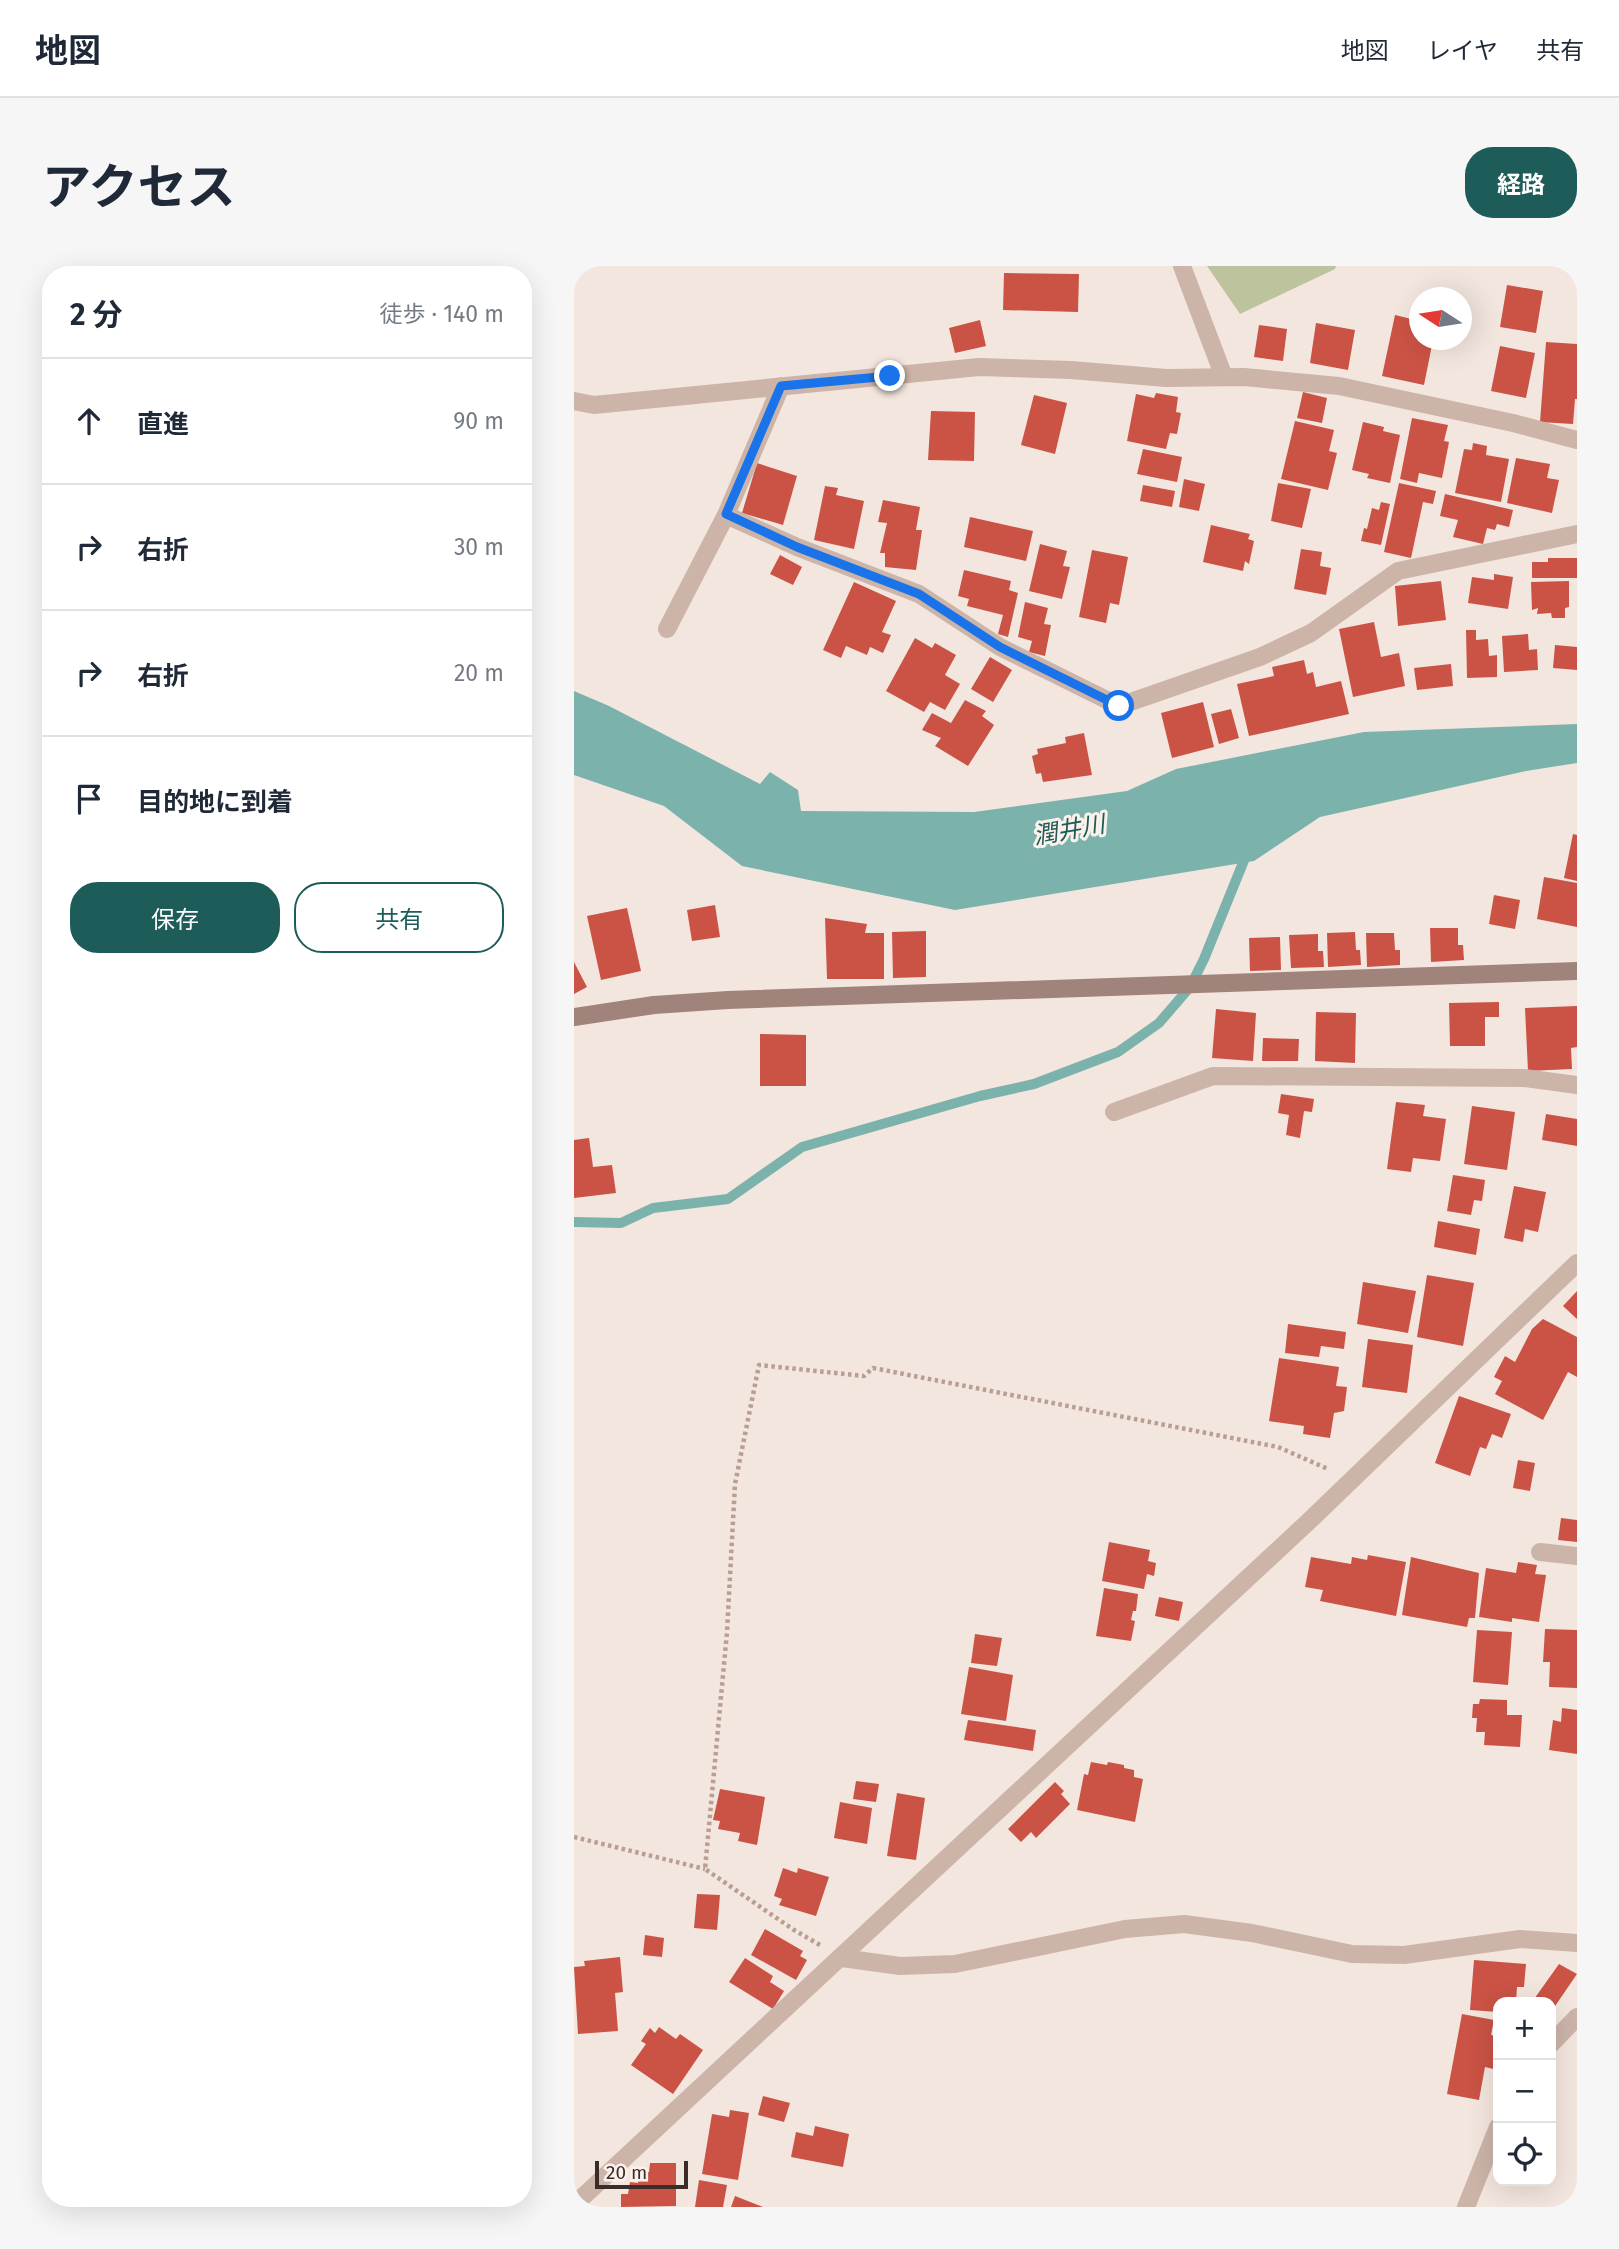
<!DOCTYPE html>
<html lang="ja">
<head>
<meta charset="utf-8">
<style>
	:root { --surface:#fff; --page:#f6f6f7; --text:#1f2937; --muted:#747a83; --line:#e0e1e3; --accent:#1d5c58 }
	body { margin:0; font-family:"Fira Sans","Noto Sans JP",sans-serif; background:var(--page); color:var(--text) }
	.controls { position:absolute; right:21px; bottom:21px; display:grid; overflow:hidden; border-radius:14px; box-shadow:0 7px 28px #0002 }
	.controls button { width:63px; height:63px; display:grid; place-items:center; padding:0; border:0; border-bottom:2px solid var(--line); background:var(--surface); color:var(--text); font:35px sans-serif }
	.compass { position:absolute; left:835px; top:21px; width:63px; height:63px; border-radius:50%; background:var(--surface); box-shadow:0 7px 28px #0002; rotate:282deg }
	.scale { position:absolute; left:21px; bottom:18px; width:93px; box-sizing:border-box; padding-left:7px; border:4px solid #392c29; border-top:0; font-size:19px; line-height:24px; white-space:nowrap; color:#392c29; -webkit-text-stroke:5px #fbf1eb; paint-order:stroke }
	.stop { position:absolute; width:21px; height:21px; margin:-16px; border:5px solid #1a73e8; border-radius:50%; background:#fff }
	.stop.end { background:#1a73e8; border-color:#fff; box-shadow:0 2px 7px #0008 }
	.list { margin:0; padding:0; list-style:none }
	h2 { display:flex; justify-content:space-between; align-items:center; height:91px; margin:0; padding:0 28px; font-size:30px }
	h2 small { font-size:23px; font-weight:400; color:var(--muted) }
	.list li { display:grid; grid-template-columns:46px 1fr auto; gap:21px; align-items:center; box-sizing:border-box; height:126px; padding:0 28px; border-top:2px solid var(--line) }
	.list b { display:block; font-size:26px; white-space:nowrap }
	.list em { font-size:23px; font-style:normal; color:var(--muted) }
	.actions { display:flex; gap:14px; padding:21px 28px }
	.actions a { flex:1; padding:16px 0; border:2px solid var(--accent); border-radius:28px; text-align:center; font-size:24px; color:var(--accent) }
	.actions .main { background:var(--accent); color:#fff }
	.icon { flex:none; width:38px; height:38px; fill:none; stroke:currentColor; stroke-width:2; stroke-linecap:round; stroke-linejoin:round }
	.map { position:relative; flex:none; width:1003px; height:1941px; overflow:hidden; border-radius:28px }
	header { display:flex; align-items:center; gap:42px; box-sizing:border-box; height:98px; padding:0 35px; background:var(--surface); border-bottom:2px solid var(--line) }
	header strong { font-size:33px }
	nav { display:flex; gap:38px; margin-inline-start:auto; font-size:24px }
	.intro { display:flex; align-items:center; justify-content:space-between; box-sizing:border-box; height:168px; padding:0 42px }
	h1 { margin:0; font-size:49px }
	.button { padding:18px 32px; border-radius:28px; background:var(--accent); color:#fff; font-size:24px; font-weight:700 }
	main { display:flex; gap:42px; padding:0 42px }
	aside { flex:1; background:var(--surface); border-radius:28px; box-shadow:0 7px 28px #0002 }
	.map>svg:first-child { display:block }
</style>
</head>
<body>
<header>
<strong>地図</strong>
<nav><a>地図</a><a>レイヤ</a><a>共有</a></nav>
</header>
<div class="intro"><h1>アクセス</h1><a class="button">経路</a></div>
<main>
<aside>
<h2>2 分<small>徒歩 · 140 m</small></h2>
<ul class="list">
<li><svg class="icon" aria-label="ahead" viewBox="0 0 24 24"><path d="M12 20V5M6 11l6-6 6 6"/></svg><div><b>直進</b></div><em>90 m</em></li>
<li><svg class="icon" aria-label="right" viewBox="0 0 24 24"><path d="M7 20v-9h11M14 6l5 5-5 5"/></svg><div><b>右折</b></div><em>30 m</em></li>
<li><svg class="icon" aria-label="right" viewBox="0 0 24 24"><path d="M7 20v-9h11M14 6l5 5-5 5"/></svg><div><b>右折</b></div><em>20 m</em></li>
<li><svg class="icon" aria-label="arrive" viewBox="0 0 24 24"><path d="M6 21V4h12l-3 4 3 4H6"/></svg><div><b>目的地に到着</b></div></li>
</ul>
<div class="actions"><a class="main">保存</a><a>共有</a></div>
</aside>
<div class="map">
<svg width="1003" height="1941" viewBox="0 0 1003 1941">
	<rect width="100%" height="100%" fill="#f3e6de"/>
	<path fill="#bcc39d" d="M633 0H762L761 3 666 48Z"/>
	<path fill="#7bb2ac" d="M0 425 35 440 186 518 196 506 224 524 227 545 400 546 553 525 602 503 790 466 1003 458V497L952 505 746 551 680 595 381 644 168 600 90 540 0 509Z"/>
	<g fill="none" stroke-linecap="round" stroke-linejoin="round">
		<path stroke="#7bb2ac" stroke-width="10" d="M0 956 47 957 79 942 154 933 228 881 406 830 460 818 544 786 585 757 616 721 630 693 673 587"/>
	</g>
	<path fill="#ca5345" d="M430 7 505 8 504 46 429 44Z
		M933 19 969 25 962 67 926 61Z
		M821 49 846 55V74H859L850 119 808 110Z
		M406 54 412 80 381 87 375 62Z
		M742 57 781 64 774 104 736 97Z
		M685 59 713 63 709 95 680 91Z
		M972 76 1003 78V133H1001L999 158 966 156Z
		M926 80 961 87 952 132 917 125Z
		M729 126 753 132 748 157 723 152Z
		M582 127 604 131 602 146 607 147 603 168 596 167 592 183 553 175 562 128 580 132Z
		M460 129 493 137 481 188 447 179Z
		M357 145 401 146 400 195 354 194Z
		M838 152 874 159 870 175 875 176 868 212 845 207 843 217 826 213Z
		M721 155 760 164 755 185 763 187 754 224 707 213Z
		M789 156 810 161 809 165 826 169 816 217 793 212 795 208 778 204Z
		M899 177 913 180 912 189 935 193 927 236 881 227 890 183 898 184Z
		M569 183 608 191 603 216 563 208Z
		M942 192 976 198 973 212 985 214 978 247 933 237Z
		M183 197 223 210 209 259 168 247Z
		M610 213 631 218 625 245 605 241Z
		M704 217 737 223 728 262 697 255Z
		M825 217 862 225 859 238 849 236 837 292 810 286Z
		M569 219 601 225 598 241 566 235Z
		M251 220 264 222 262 229 290 235 280 283 240 274Z
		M871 228 939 244 935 261 923 258 921 264 913 262 909 278 879 271 884 254 866 250Z
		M309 234 346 241 342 264H348L342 304 311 301V287H306L313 257 304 256Z
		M807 236 816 238 807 279 787 275 790 262 793 263 798 242 805 244Z
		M396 251 459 265 452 295 390 281Z
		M637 259 676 268 674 273 680 275 675 298 671 295 669 305 629 296Z
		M466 278 493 285 489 300 496 301 488 333 455 325Z
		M727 283 748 286 746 300 757 302 752 329 720 323Z
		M518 284 554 291 545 339 536 337 532 357 505 351Z
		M206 289 228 301 219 319 196 308Z
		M974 292H1003V312H958V296H974Z
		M390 304 437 315 435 324 444 327 434 371 424 368 429 349 393 340 395 333 384 330Z
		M920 308 939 311 934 343 894 337 898 311 920 314Z
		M867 315 872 354 824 360 821 320Z
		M995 315V341L991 342V352H978L977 347 963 348 964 342 958 344 957 316Z
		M280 316 322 335 308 366 317 369 309 387 296 381 293 389 272 380 267 392 249 384Z
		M451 336 474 342 470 358 477 359 471 390 455 386 458 375 444 371Z
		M800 356 807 391 825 387 831 420 779 431 765 363Z
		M892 364H902V374L914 373 915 390 923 389V411L893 412Z
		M954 368 955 384 963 383 964 404 930 406 928 370Z
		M341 372 358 382 361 377 382 389 371 409 386 418 371 444 356 436 350 446 312 425Z
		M981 379 1003 381V404L979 402Z
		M416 391 438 404 419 436 397 423Z
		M730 394 733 408 739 406 742 421 767 415 775 448 675 470 663 418 700 410 698 401Z
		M877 398 879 420 843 424 840 402Z
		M391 434 412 445 408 450 420 459 394 500 361 480 367 472 348 464 358 447 377 457Z
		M629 436 640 481 598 492 587 447Z
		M657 443 665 472 645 478 637 448Z
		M510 467 518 509 469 516 467 507 462 508 458 490 464 488 463 483 492 477 491 471Z
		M999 568 1003 569V615L990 612Z
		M970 611 1003 617V661L963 653Z
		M920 629 946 634 941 663 915 658Z
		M141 639 146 671 118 675 113 644Z
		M53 642 67 705 27 714 13 650Z
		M251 652 293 658 291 667H310V713H253Z
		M856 662H884V679H889L890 694 857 696Z
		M352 665V711L319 712 318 666Z
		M781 666 782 684H786L787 699 754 701 753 667Z
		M792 667H820L821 684H826V699L793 701Z
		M744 668V685H749L750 701 717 702 715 669Z
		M706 671 707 704 676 705 675 672Z
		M0 696 13 721 0 728Z
		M925 736V751H911V780H876L875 737Z
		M1003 740V781L997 782 998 803 954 805 951 742Z
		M642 743 682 747 679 795 638 792Z
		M742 746 782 747 781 797 741 795Z
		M186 768 232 769V820H186Z
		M689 772 725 773 724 795H688Z
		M707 828 740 833 738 846 730 845 726 872 712 869 715 849 704 847Z
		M822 836 851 839 849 850 872 853 866 895 839 892 837 906 813 903Z
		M898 840 941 846 933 904 890 898Z
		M972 848 1003 853V880L968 874Z
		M15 872 19 901 38 899 42 927 0 932V874Z
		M879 909 911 914 908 935 900 934 897 949 873 945Z
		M940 920 972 926 964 966 951 963 949 976 930 972Z
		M864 955 906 963 902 989 860 981Z
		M853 1009 900 1017 889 1080 843 1071Z
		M789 1016 842 1025 834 1067 783 1058Z
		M1003 1025V1053L989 1040Z
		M969 1053 1003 1071V1111L994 1106 969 1154 921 1128 928 1115 920 1111 931 1090 941 1096 958 1063Z
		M714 1058 772 1066 770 1083 747 1080 745 1091 711 1087Z
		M794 1073 839 1079 833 1127 788 1121Z
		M705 1092 765 1101 762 1120 773 1121 770 1145 760 1147 756 1172 729 1168 730 1160 695 1155Z
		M885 1130 937 1148 928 1172 918 1168 912 1183 906 1181 896 1210 861 1197Z
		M944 1194 961 1197 956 1225 939 1222Z
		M987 1252 1003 1254V1276L984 1274Z
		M535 1276 576 1284 574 1295 582 1297 580 1310 573 1308 570 1323 528 1315Z
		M794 1289 832 1296 822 1350 746 1335 749 1324 731 1321 737 1291 777 1298 778 1291 793 1294Z
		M837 1291 905 1307 901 1352H895L893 1361 828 1349Z
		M944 1296 963 1299 961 1308 972 1309 965 1356 938 1352V1356L905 1351 912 1302 942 1307Z
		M530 1322 564 1328 562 1345H559L557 1354 561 1355 557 1375 522 1370Z
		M585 1331 609 1336 605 1355 581 1350Z
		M971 1363 1003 1364V1422L975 1421 976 1396H969Z
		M903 1364 938 1366 934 1419 899 1416Z
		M401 1368 428 1372 423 1400 397 1397Z
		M395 1401 439 1409 432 1455 387 1448Z
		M906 1433 933 1434V1449H948L946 1481 910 1479 911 1466H902L903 1452H898L899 1438H905Z
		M988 1442 1003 1444V1488L975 1484 979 1454 987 1456Z
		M394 1454 462 1464 459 1485 390 1474Z
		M517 1496 533 1499 534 1496 550 1499V1502L560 1504V1511L569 1513 561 1556 503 1544 510 1508 514 1509Z
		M282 1515 305 1518 302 1536 279 1533Z
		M481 1516 490 1525 487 1528 496 1538 462 1572 457 1566 447 1576 434 1563Z
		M146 1523 191 1531 183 1579 164 1575 166 1567 144 1563 146 1555 139 1554Z
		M323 1527 351 1532 342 1594 313 1590Z
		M266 1536 298 1542 293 1578 260 1572Z
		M209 1602 223 1607 224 1602 255 1611 242 1650 205 1639 208 1633 200 1630Z
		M123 1628 146 1629 143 1664 120 1662Z
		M191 1663 229 1685 226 1690 233 1694 222 1714 177 1689Z
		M71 1669 90 1672 88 1691 69 1689Z
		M46 1691 49 1726 41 1727 44 1765 4 1768 0 1701 11 1700 10 1695Z
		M171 1692 199 1710 196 1716 210 1725 199 1743 155 1716Z
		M900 1694 952 1698 950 1721H943L942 1736H924V1746L896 1744Z
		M985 1698 1003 1708 977 1746V1736H958Z
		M888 1748 920 1754 917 1769 924 1770V1804L911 1801 905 1834 873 1828Z
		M85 1761 102 1773 106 1768 129 1784 99 1828 57 1799 72 1778 67 1775 76 1762 81 1767Z
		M189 1830 216 1837 210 1856 184 1849Z
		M156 1844 175 1847 164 1914 128 1908 138 1848 155 1851Z
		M241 1860 275 1868 269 1901 217 1891 222 1866 239 1870Z
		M76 1897H102V1940L47 1941V1928H54L56 1916 64 1917 65 1908 75 1906Z
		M125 1914 153 1919 149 1941H121Z
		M161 1930 189 1941H157Z"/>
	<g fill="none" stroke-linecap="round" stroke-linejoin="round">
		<path stroke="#b89e93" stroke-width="4.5" stroke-dasharray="3.5 3.5" stroke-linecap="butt" d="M0 1571 131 1603
			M246 1679 220 1664 131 1603 153 1366 161 1218 185 1099 290 1110 299 1102 704 1181 754 1203"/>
		<path stroke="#ccb4a9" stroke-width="18" d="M608 0 650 111
			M0 135 20 139 405 101 497 104 592 112 670 111 765 120 939 157 1003 174
			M152 249 223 281 345 328 426 381 545 440 686 391 737 367 824 305 1003 268
			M93 363 152 249 207 120
			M540 846 639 810 950 812 1003 819
			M966 1286 1003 1290
			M268 1692 326 1700 381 1698 551 1663 610 1658 678 1667 778 1688 830 1689 946 1673 1003 1677
			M977 1778 1003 1751
			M0 1939 733 1257 1003 997
			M892 1941 924 1861"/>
		<path stroke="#a0837a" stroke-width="18" d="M0 751 80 739 154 734 1003 705"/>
	</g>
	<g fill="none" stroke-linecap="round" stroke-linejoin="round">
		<path stroke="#1a73e8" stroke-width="9" d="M316 110 207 120 152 248 223 281 345 328 426 381 545 440"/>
	</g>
	<g text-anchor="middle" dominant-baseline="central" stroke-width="6" stroke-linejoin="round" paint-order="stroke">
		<g font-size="24" font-style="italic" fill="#1d5c58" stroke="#fbf1eb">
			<text transform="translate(495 564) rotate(-10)">潤井川</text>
		</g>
	</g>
</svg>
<div class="controls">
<button>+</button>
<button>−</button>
<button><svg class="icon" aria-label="locate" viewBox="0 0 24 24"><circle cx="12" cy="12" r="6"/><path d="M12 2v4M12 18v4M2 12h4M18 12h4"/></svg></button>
</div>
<svg class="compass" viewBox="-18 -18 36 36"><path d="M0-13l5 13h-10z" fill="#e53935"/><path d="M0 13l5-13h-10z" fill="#747a83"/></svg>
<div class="scale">20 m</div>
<div class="stop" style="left:545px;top:440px"></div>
<div class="stop end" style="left:316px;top:110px"></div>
</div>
</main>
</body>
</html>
